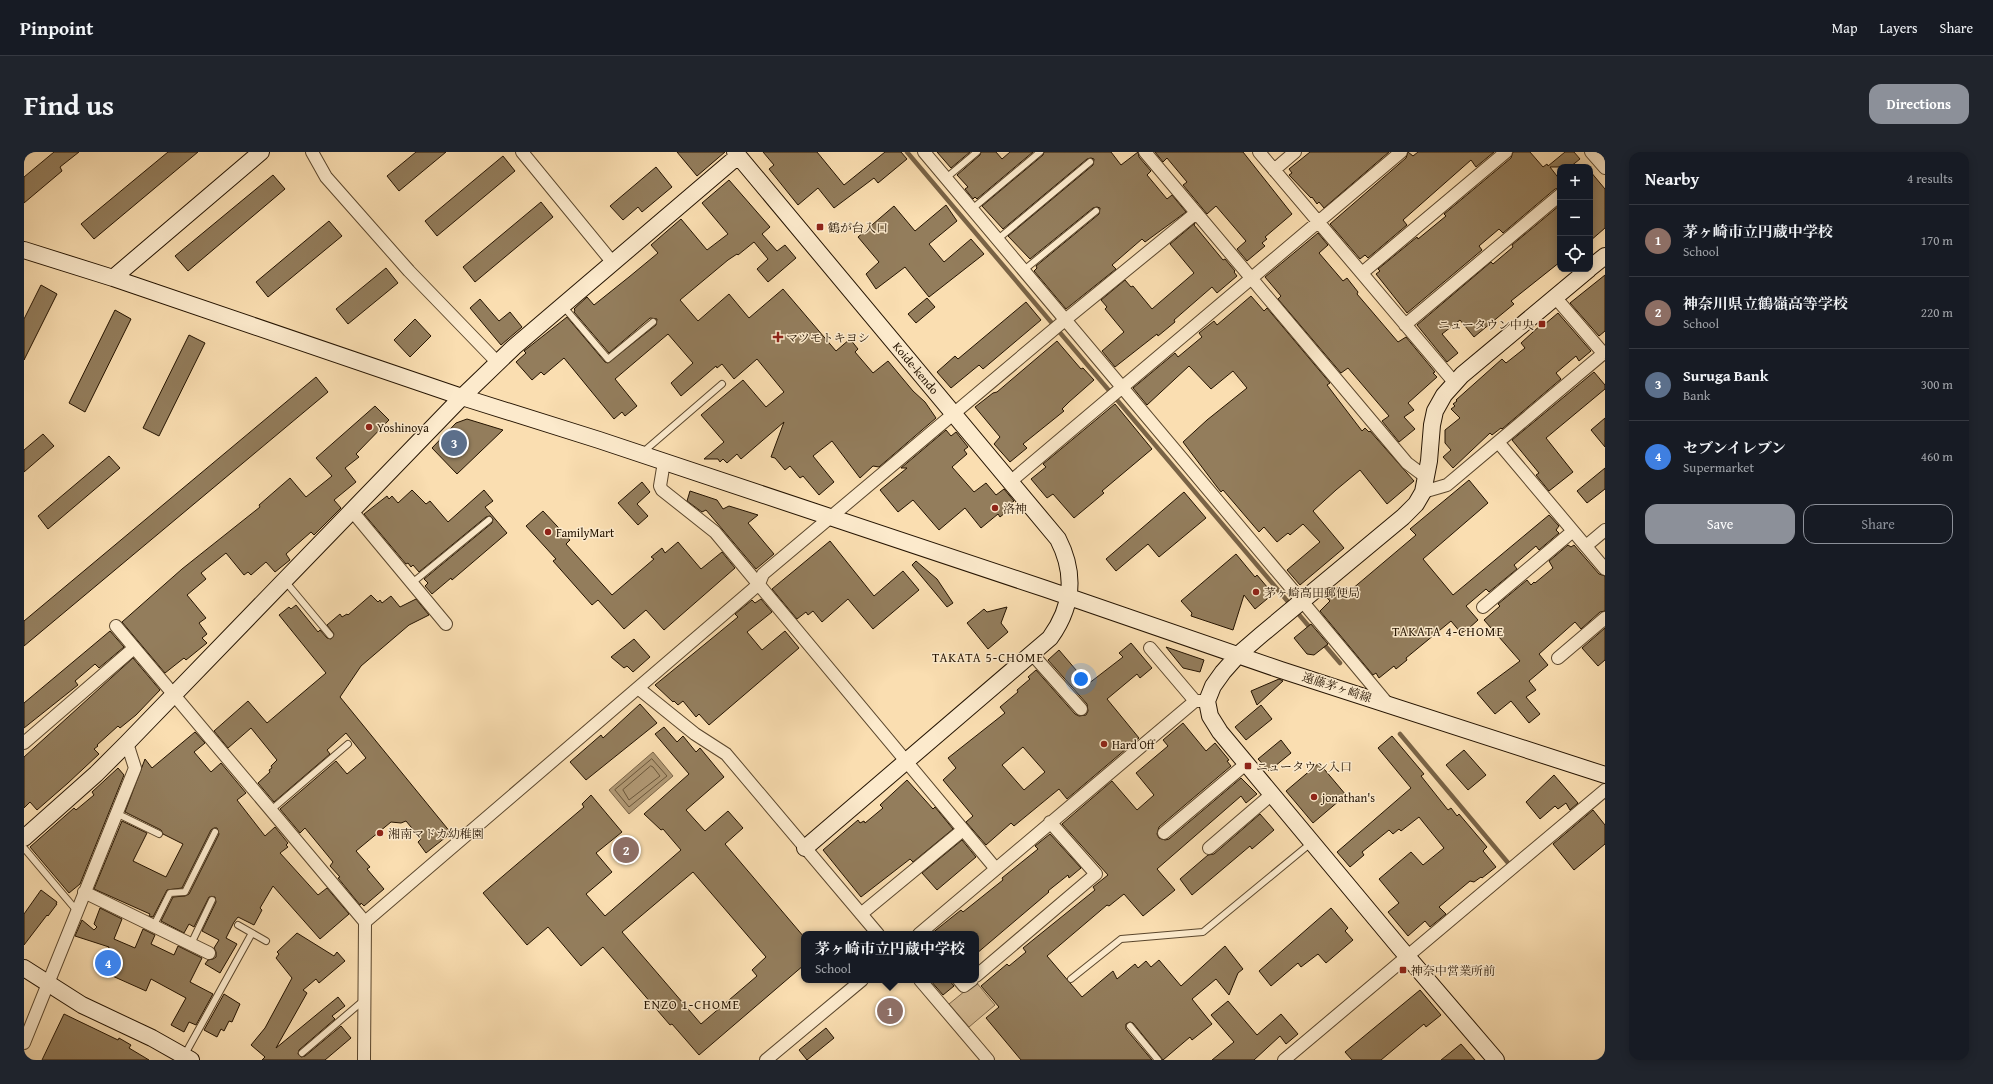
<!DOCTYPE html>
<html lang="en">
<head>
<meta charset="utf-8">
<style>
	:root { --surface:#171b24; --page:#20242c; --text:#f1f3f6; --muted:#9ea1a6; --line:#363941; --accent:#8c9099 }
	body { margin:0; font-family:"Gentium Book Plus","Noto Serif JP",serif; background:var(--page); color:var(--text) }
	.controls { position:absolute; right:12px; top:12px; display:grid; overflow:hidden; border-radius:8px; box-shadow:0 2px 10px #0003 }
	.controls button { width:36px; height:36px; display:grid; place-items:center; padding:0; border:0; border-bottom:1px solid var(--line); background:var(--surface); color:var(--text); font:20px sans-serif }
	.you { position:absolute; left:1057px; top:527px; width:14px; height:14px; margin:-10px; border:3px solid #fff; border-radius:50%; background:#1a73e8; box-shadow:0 0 0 6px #1a73e833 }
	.badge { display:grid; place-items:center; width:26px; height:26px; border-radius:50%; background:var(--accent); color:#fff; font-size:13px; font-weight:700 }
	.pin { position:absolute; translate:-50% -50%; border:2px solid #fff; box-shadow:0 1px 4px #0006 }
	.popup { position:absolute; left:777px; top:779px; width:178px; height:52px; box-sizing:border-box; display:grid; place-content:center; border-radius:8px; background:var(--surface); filter:drop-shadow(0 1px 3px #0005); font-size:13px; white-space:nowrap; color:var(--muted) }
	.popup b { font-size:15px; color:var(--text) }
	.popup::after { content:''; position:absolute; left:50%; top:100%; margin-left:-8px; border:8px solid transparent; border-top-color:var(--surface) }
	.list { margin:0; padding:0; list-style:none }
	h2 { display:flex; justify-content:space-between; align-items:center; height:52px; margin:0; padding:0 16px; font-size:17px }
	h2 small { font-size:13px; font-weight:400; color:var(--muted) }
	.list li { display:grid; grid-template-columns:26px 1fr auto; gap:12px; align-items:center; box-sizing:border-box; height:72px; padding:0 16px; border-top:1px solid var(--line) }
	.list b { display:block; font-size:15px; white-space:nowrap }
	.list p { margin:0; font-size:13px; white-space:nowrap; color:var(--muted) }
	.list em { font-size:13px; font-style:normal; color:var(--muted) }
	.actions { display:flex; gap:8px; padding:12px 16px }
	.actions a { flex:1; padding:9px 0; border:1px solid var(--accent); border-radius:12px; text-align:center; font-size:14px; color:var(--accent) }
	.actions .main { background:var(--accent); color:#fff }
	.icon { flex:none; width:22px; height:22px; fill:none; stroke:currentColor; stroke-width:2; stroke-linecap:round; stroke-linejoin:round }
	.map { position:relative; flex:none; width:1581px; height:908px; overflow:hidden; border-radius:12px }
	header { display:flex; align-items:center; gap:24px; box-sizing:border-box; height:56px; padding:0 20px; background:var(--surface); border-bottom:1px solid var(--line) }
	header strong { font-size:19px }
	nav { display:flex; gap:22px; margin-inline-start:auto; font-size:14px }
	.intro { display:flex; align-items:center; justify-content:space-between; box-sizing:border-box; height:96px; padding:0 24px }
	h1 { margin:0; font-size:28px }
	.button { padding:10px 18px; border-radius:12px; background:var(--accent); color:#fff; font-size:14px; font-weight:700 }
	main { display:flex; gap:24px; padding:0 24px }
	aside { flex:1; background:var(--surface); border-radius:12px; box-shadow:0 2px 10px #0003 }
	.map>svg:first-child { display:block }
</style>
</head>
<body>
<header>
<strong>Pinpoint</strong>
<nav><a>Map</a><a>Layers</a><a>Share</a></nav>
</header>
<div class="intro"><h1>Find us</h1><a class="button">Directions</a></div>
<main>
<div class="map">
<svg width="1581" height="908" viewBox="0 0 1581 908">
	<rect width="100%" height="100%" fill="#fadeb1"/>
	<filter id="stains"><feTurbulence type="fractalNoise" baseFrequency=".005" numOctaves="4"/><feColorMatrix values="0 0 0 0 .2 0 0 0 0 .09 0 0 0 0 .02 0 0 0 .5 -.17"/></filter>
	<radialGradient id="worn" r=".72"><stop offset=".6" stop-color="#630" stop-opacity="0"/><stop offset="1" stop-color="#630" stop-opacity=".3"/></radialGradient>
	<path fill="#d6bb93" stroke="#7d674a" d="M952 830 971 853 945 875 925 852Z"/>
	<path fill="#b19975" stroke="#796346" d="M629 600 649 624 605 662 585 638Z"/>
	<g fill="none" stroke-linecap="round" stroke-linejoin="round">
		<path stroke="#6a563a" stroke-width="1" d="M628 607 643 624 605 655 591 638Z
			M627 614 629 615 636 624 605 648 599 638Z"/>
		<path stroke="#796346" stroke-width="4.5" d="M883 0 1288 478
			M1298 490 1316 511
			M1376 582 1485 712"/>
	</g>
	<path fill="#937d5c" stroke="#241300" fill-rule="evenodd" d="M30 0H55L36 15 38 19 0 51V25Z
		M144 0H174L70 87 57 72Z
		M392 0H422L375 39 363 24Z
		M653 0H701L673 24Z
		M739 0H793L820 33 861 0H877L883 7 854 31 850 26 810 56 794 36 774 53 745 17 750 13Z
		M913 0H946L927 16Z
		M957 0H972L978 7 986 0H1009L953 47 951 45 949 47 941 37 944 35 933 23 956 3Z
		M1020 0H1087L1097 13 1114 0 1115 5 1127 19 1123 23 1143 47 1148 43 1162 60 1121 90 1118 87 1088 113 1092 117 1042 157 1010 119 1013 116 1012 114 1075 62 1076 56 1073 55 1069 56 1006 107 984 84 1069 13 1070 7 1067 6 1063 7 979 77 958 54 1019 3Z
		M1131 0H1219L1268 62 1241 85 1243 87 1238 91 1241 94 1223 109 1213 97 1222 89 1192 54 1183 62 1159 33 1163 30 1143 6 1139 10Z
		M1286 0H1365L1300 56 1295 50 1293 52 1288 45 1287 46 1265 23 1268 21 1265 17Z
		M1384 0 1389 4 1394 0H1470L1452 15 1447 8 1379 68 1383 73 1344 106 1341 103 1336 107 1306 72 1382 6Z
		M1489 0H1506L1519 15 1523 12 1524 14 1541 0H1550L1556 7 1546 15H1526L1536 28V36L1531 37 1479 81 1475 77 1455 94 1458 98 1383 161 1352 122 1356 119 1354 117 1393 85 1394 87 1422 64 1420 62 1487 6Z
		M479 4 491 19 413 84 401 69Z
		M632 15 648 35 618 60 614 55 599 68 586 54Z
		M1566 19 1581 37V76L1566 89Z
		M249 23 261 37 164 119 151 104Z
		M705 28 746 75 738 82 753 99 761 93 772 106 744 130 733 117 744 107 730 90 714 103 713 102 704 108 656 148 674 169 705 142 725 166 759 137 812 199 826 187 834 197 831 200 849 221 864 209 889 239 901 250 912 266 855 315 849 314 836 326 808 289 789 304 810 330 795 343 779 324 776 326 766 314 761 318 751 306 747 305 760 270 717 307 713 302 703 311 699 307 696 310 694 307H680L700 290 677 263 719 228 742 255 760 240 733 207 710 227 698 212 693 216 692 214 657 244 647 231 669 211 644 182 591 227 613 254 601 264 598 260 590 267 540 206 520 223 517 220 508 228 492 210 502 201 500 199 543 165 581 210 584 211 632 173 633 167 626 166 585 201 550 160 551 158 550 157 563 145 570 153 605 125 634 101 627 93 657 67 683 98 704 82 678 51Z
		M517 50 529 65 451 130 439 115Z
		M922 53 933 69 905 92 920 110 947 87 960 102 905 145 881 115 852 137 842 122 855 110 834 85 870 54 891 79Z
		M1536 53V110L1487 149 1490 152 1450 185 1436 168 1418 182 1434 201 1423 210 1393 173 1467 110 1469 112 1489 95 1488 93Z
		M305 69 318 84 244 145 232 130Z
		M1171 71 1170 73 1199 108 1201 107 1211 119 1210 120 1213 124 1193 141 1188 135 1150 168 1151 170 1134 184 1133 182 1091 215 1078 199 1100 180 1081 157 1083 155 1077 148 1101 128 1107 135 1109 134 1128 157 1170 121 1146 92Z
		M1294 81 1304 93 1295 101 1319 129 1323 126 1334 140 1333 142 1374 190 1382 185 1411 220 1409 221 1413 225 1384 251 1390 258 1380 265 1391 277 1375 290 1358 269 1365 264 1324 216 1317 221 1254 147 1257 144 1241 125Z
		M362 116 374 131 324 172 312 157Z
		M1581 123V179L1575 184 1546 151Z
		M17 133 33 142 0 208V167Z
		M1227 144 1240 159 1243 156 1306 231 1303 233 1338 279 1341 276 1345 280 1346 279 1390 329 1363 352 1336 318 1312 338 1289 359 1320 396 1276 433 1263 418 1296 390 1279 372 1266 383 1264 381 1253 390 1240 375 1235 380 1199 338 1197 340 1193 335 1159 290 1183 268 1223 236 1209 219 1187 237 1165 214 1123 253 1109 236 1151 201 1154 205 1178 185 1175 181 1190 169 1193 173Z
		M903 146 911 155 892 171 884 162Z
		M456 147 475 169 486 160 498 175 477 193 446 156Z
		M1002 150 1017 168 959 217 955 213 927 236 913 220 931 204 934 207Z
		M91 158 107 167 61 260 45 251Z
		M1534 161 1567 199 1555 209 1552 204 1532 221 1537 227 1478 277 1477 276 1468 283 1466 281 1429 316 1419 305 1427 298 1421 291V278L1436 266 1427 257 1431 254 1429 252 1433 249 1432 248 1478 207 1482 211 1501 196 1497 191 1520 170 1521 172Z
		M391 167 407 184 386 205 370 188Z
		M165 183 181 191 135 284 119 276Z
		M1033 189 1057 217 1059 216 1070 228 1045 250 1038 257 1040 259 999 292 1003 296 986 310 970 292 976 285 951 255 969 241 973 240Z
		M1570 220 1581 233V237L1522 286 1549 320 1525 339 1512 323 1515 321 1488 288Z
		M292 225 304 240 0 494V469Z
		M1091 252 1128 297 1078 339 1080 341 1050 366 1029 342 1023 346 1007 327 1022 315 1019 312Z
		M351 254 365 268 332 302 335 305 321 316 332 330 310 348 317 356 290 383 287 380 262 402 266 408 251 420 242 410 227 423 224 420 220 423 202 401 177 421 182 427 163 443 182 466 175 471 183 482 178 486 183 491 162 508 160 506 141 521 98 470 158 417 236 355 235 353 266 326 282 345 308 324 292 306Z
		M1581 266V295L1567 278Z
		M443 267 479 278 433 322 408 296 432 271Z
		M922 278 927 284 932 280 944 295 940 298 943 302 928 315 950 340 962 331 972 343 980 337 990 349 985 353 987 356 976 365 974 362 957 376 941 356 915 378 889 348 874 360 856 338 883 316H877Z
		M19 282 30 294 0 320V298Z
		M85 304 96 316 24 377 14 364Z
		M1581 316V337L1563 351 1553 339Z
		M1445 328 1464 351 1399 407 1429 443 1525 363 1535 374 1532 378 1535 381 1515 398 1512 394 1490 413 1493 417 1465 440 1462 437 1442 454 1454 468 1444 477 1437 481 1427 469 1382 506 1383 508 1372 517 1370 514 1355 526 1352 521 1349 523 1296 459 1306 449 1302 445 1314 435 1321 443 1392 383 1386 377Z
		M618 330 626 340 613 352 624 364 614 373 594 351Z
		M388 338 402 352 406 349 424 370 460 338 469 349 461 355 483 381 428 428 427 426 408 442 401 434 404 431 400 427 468 371 469 367 466 364 462 365 395 420 389 413 387 415 384 411 382 412 340 362 363 344 365 347 368 344 374 351Z
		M666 339 693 348 699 357 705 354 734 363 724 371 750 402 732 417 682 358 678 360 663 349Z
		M1160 340 1182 366 1135 405 1124 392 1092 419 1082 407Z
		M519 359 546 388 542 392 588 443 630 407 627 405 638 396 641 401 654 390 677 417 698 400 711 416 640 478 622 458 600 477 574 448 568 453 529 409 532 407 502 374Z
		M806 389 850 444 879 419 895 438 849 477 824 447 798 470 789 459 784 463 782 460 773 467 748 437Z
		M1544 393 1547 395 1550 393 1575 422 1581 424V459L1576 460 1557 477 1551 470 1515 502 1524 513 1505 529 1512 538 1502 545 1516 562 1505 571 1487 549 1471 562 1453 541 1496 509 1460 468 1476 454 1474 452 1503 428 1507 433 1510 430 1511 431 1529 416 1525 409Z
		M1212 402 1231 425 1233 423 1249 442 1231 457 1220 443 1209 478 1167 464 1168 461 1157 449Z
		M892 409 913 427 929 451 923 455 888 413Z
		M347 443 354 450 356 448 358 451 367 444 376 455 392 447 405 463 385 473 337 514 316 545 427 681 402 701 394 690 397 687 382 669 377 671 367 670 332 699 346 715 343 717 360 737 340 754 337 751 336 753 314 726 316 725 306 714 309 710 281 676 276 681 256 657 312 609 323 622 342 606 322 581 303 598 306 602 250 650 234 631 246 620 245 618 248 616 247 614 253 608 227 576 204 596 190 579 224 549 243 571 302 521 255 463 265 455 267 457 272 453 294 480 296 478 303 486 307 487 310 482 303 473 316 462 318 465 323 462 324 463Z
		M737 447 748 460 723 480 738 498 761 479 775 496 685 573 675 562 672 565 659 549 654 553 650 549 649 550 631 533 714 465 711 462 728 448 731 451Z
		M983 455 977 471 984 480 964 497 943 471 960 457 963 460Z
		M1287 472 1304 492 1290 503 1283 502 1270 486Z
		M1581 476V508L1574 514 1558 496Z
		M86 479 100 495 75 516 71 512 51 529 54 533 0 576V551Z
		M610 487 626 505 609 520 603 514 600 516 587 505Z
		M1107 491 1128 516 1116 526 1113 522 1083 547 1115 586 1043 647 1035 637 990 674 987 671 962 693 942 670 949 664 919 628 932 616 924 606 981 561 976 555 994 540 993 538 1006 527 1004 525 1012 518 1051 562 1055 564 1062 563 1064 559 1063 552 1024 508 1035 498 1064 532 1099 505 1095 501ZM999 595 1021 620 1000 638 978 613Z
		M1142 495 1180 508 1176 520 1159 516Z
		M109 506 136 538 112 563 96 576 94 574 73 593 74 594 70 597 75 602 44 631 13 658 6 650 0 656V605Z
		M1255 527 1259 529 1233 553 1227 539Z
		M616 552 633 571 562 628 546 610 577 583 579 586Z
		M1237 553 1248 567 1222 588 1211 575Z
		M1159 571 1182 599 1191 591 1205 608 1203 609 1207 614 1135 675 1133 682 1135 686 1141 688 1145 687 1217 626 1233 642 1222 651 1217 644 1133 717 1151 738 1119 764 1100 742 1085 754 1083 753 1023 804 1058 845 1089 819 1093 827 1111 812 1114 816 1122 809 1127 815 1135 808 1157 834 1201 794 1219 817 1214 821 1205 843 1192 827 1168 847 1188 872 1168 888 1166 885 1139 908 1109 871 1106 870 1102 872V877L1128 908H997L962 866 975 855 957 834 983 812 985 814 1002 800 999 796 1071 738 1069 735 1084 723 1038 672 1088 629 1113 658 1130 643 1112 621 1144 594 1139 588Z
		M640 575 653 590 659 584 672 600 676 596 700 625 662 658 681 679 704 659 719 676 701 692 780 785V813L675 903 648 872 646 873 579 795 557 814 524 775 503 793 459 741 560 655 558 652 567 643 598 680 572 701 588 720 562 742 581 764 657 698 639 677 637 678 620 662 665 622 631 582ZM669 720 742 805 728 818 733 824 677 872 598 780Z
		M171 580 181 591 170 600 187 620 197 611 222 641 213 648 241 684 251 675 264 691 262 693 264 695 256 701 294 743 303 736 325 762 296 787 249 734 236 756 238 758 230 773 214 765 210 770 202 786 213 792 196 821 181 812 184 808 189 807 192 805V800L190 796 195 788 178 779 192 750 191 745H185L170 775 165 772 160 781 137 769 149 745 161 744 165 742 195 682 193 676H190L187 678 158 736 143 738 129 765 125 764 126 762 70 737 98 669 123 681 109 709 142 725 159 692 139 682 137 678 101 660 121 607 128 616Z
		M1368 584 1400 622 1397 624 1424 658 1427 656 1433 664 1435 662 1463 695 1459 699 1472 715 1458 726 1457 725 1450 730 1446 729 1415 755 1422 762 1406 775 1401 769 1384 784 1364 760 1375 751 1355 727 1387 700 1399 713 1420 696 1395 665 1377 679 1375 677 1369 682 1365 678 1338 700 1340 703 1326 715 1313 700 1387 636 1354 596Z
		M1257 588 1267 601 1245 619 1234 607Z
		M1440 598 1462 623 1444 638 1422 613Z
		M1295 611 1322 643 1289 671 1262 639Z
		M94 616 100 623 56 732 45 741 6 695 50 656 52 658 70 643 68 640Z
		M1530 623 1554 651 1546 658 1542 651 1534 657 1531 654 1516 667 1502 650Z
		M883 628 909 657 911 655 929 677 889 710 886 707 837 745 799 698 834 668 836 671 840 669 841 671 859 656 856 653Z
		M1569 658 1581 673V692L1550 718 1529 692Z
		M1236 662 1250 678 1228 697 1226 694 1168 743 1156 727 1184 703 1190 702Z
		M1026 682 1057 716 1045 726 1044 723 1024 739 1025 740 952 802V782H907L937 758 939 760 979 728 978 726 1014 697 1011 694Z
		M938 688 952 705 913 738 898 721Z
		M17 738 33 750 32 752H33L24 764 23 763 0 793V762Z
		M76 756 98 767 90 787 111 796 119 777 131 783 127 792 150 803 154 794 178 806 166 830 189 842 172 873 165 870 160 880 147 873 162 846 127 827 122 839 75 818 85 795 51 784 58 768 70 778 73 775 70 772Z
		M1307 756 1324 776 1321 779 1329 788 1302 811 1294 802 1277 815 1274 811 1247 834 1235 819Z
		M273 781 310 804 313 800 321 809 295 831 292 827 279 838 283 841 252 896 314 845 321 854 308 864 311 867 275 898 274 902 277 905 281 904 317 874 327 886 301 908H238L241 905 227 893 241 876 268 826 252 806 255 802 253 800Z
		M906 828H925L930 834 919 843Z
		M1396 838 1417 863 1402 875 1400 872 1357 908H1328L1321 900Z
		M200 842 216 852 208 870 205 869 200 879 197 877 193 885 180 878Z
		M1204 849 1233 883 1257 862 1274 882 1262 892 1256 884 1230 908H1188L1210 890 1187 863Z
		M40 862 94 888 95 886 107 893 105 896 125 908H18Z
		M802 876 810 886 783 908 775 898Z
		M1437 892 1451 908H1417Z"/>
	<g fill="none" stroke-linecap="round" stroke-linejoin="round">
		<defs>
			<path id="lane" d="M922 26 953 0
				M948 57 1016 0
				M974 87 1066 10
				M1000 118 1072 59
				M539 154 584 207 629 170
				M618 301 698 232
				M261 429 306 483
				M388 431 465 368
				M247 658 324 592
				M92 661 135 682
				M0 696 53 759
				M130 773 146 741 161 740 191 680
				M214 773 242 789
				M167 792 188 748
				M1047 827 1097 787 1179 780 1287 691
				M1106 874 1134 908
				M278 901 340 848
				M160 904 228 781"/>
			<path id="street" d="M288 0 302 25 385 119 474 211
				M498 0 589 111
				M900 0 1278 449
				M1121 0 1383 311 1403 326
				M1235 0 1430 230
				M1567 0 1581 16
				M1250 18 1271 0
				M1338 121 1482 0
				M1531 145 1579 201
				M1381 173 1536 43
				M1474 290 1581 417
				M640 310 636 334 638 338 691 380 972 717
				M986 330 1377 0
				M1399 340 1423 333 1581 200
				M328 359 422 472
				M1562 394 1581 378
				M1283 455 1363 551
				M1459 455 1549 379
				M92 474 341 770 340 908
				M1126 496 1171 549
				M1008 502 1057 557
				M1534 506 1581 466
				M614 536 671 582 702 602 854 782
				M0 591 110 496
				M1140 681 1223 611
				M1185 696 1248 642
				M60 740 185 801
				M837 762 934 682
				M341 770 735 432 739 422 1041 168 1172 61
				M895 782 1171 549H1183
				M952 824 1072 722 1026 670
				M896 828 964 908
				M935 828 940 834 948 828
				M0 891 111 616 103 591
				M742 908 838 828
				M1260 908 1581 638"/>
			<path id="secondary" d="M711 0 1034 387C1052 422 1049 454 1026 486L781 696
				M0 98 89 126 438 245 575 288 1022 437 1257 518 1581 623
				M1566 116 1581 104
				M89 126 237 0
				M0 686 72 622 103 591 438 245 490 195 714 4
				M0 816 58 853 128 886 167 908
				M1472 908 1376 796 1196 580 1186 564 1183 549 1189 534 1199 520 1215 502 1237 483 1379 365 1392 352 1399 340 1405 309 1408 273 1411 259 1420 243 1438 223 1565 117"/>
		</defs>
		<use href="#lane" stroke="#5a462c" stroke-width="8"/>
		<use href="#street" stroke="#5a462c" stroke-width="14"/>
		<use href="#secondary" stroke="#241300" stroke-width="18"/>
		<use href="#lane" stroke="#fceacc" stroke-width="6"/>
		<use href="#street" stroke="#fceacc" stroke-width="12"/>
		<use href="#secondary" stroke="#fceacc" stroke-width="16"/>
	</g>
	<g fill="#8f2418" stroke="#fceacc" stroke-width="1.5">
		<rect x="792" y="71" width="8" height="8" rx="2"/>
		<rect x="1514" y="168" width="8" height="8" rx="2"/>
		<path d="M752 179h4v4h4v4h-4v4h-4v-4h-4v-4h4z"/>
		<circle cx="345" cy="275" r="4"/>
		<circle cx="971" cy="356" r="4"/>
		<circle cx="524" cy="380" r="4"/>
		<circle cx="1232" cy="440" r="4"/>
		<circle cx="1080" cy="592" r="4"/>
		<rect x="1220" y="610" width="8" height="8" rx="2"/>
		<circle cx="1290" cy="645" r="4"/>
		<circle cx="356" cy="681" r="4"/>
		<rect x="1375" y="814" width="8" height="8" rx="2"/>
	</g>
	<g text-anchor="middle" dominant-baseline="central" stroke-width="3" stroke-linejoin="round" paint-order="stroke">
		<g font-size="12" fill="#241300" stroke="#fceacc" text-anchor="start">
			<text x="804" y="75">鶴が台入口</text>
			<text x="1510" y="172" text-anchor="end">ニュータウン中央</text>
			<text x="762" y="185">マツモトキヨシ</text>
			<text x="353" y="275">Yoshinoya</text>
			<text x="979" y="356">洛神</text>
			<text x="532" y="380">FamilyMart</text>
			<text x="1240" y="440">茅ヶ崎高田郵便局</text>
			<text x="1088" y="592">Hard Off</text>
			<text x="1232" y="614">ニュータウン入口</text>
			<text x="1298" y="645">jonathan's</text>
			<text x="364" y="681">湘南マドカ幼稚園</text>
			<text x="1387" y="818">神奈中営業所前</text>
		</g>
		<g font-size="12" fill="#241300" stroke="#fceacc">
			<text transform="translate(892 216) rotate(50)">Koide-kendo</text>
			<text transform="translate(1313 535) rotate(18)">遠藤茅ヶ崎線</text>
		</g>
		<g font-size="13" letter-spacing="1" fill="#241300" stroke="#fceacc">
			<text x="1424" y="479">TAKATA 4-CHOME</text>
			<text x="964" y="505">TAKATA 5-CHOME</text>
			<text x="668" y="852">ENZO 1-CHOME</text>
		</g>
	</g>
	<rect width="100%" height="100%" filter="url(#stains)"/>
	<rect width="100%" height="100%" fill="url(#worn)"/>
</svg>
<div class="controls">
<button>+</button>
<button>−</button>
<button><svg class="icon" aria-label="locate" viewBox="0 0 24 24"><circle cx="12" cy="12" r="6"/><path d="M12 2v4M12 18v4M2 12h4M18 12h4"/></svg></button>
</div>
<div class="you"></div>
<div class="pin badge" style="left:866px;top:859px;background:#8d6e63">1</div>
<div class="popup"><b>茅ヶ崎市立円蔵中学校</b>School</div>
<div class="pin badge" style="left:602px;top:698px;background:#8d6e63">2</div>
<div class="pin badge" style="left:430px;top:291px;background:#5c6f8a">3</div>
<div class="pin badge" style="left:84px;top:811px;background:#3f7fe0">4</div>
</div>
<aside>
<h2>Nearby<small>4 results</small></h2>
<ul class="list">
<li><span class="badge" style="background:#8d6e63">1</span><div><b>茅ヶ崎市立円蔵中学校</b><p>School</p></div><em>170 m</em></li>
<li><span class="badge" style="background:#8d6e63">2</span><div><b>神奈川県立鶴嶺高等学校</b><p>School</p></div><em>220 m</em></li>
<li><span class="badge" style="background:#5c6f8a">3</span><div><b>Suruga Bank</b><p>Bank</p></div><em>300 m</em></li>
<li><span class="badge" style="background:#3f7fe0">4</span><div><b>セブンイレブン</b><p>Supermarket</p></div><em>460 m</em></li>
</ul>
<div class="actions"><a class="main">Save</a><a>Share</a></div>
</aside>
</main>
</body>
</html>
